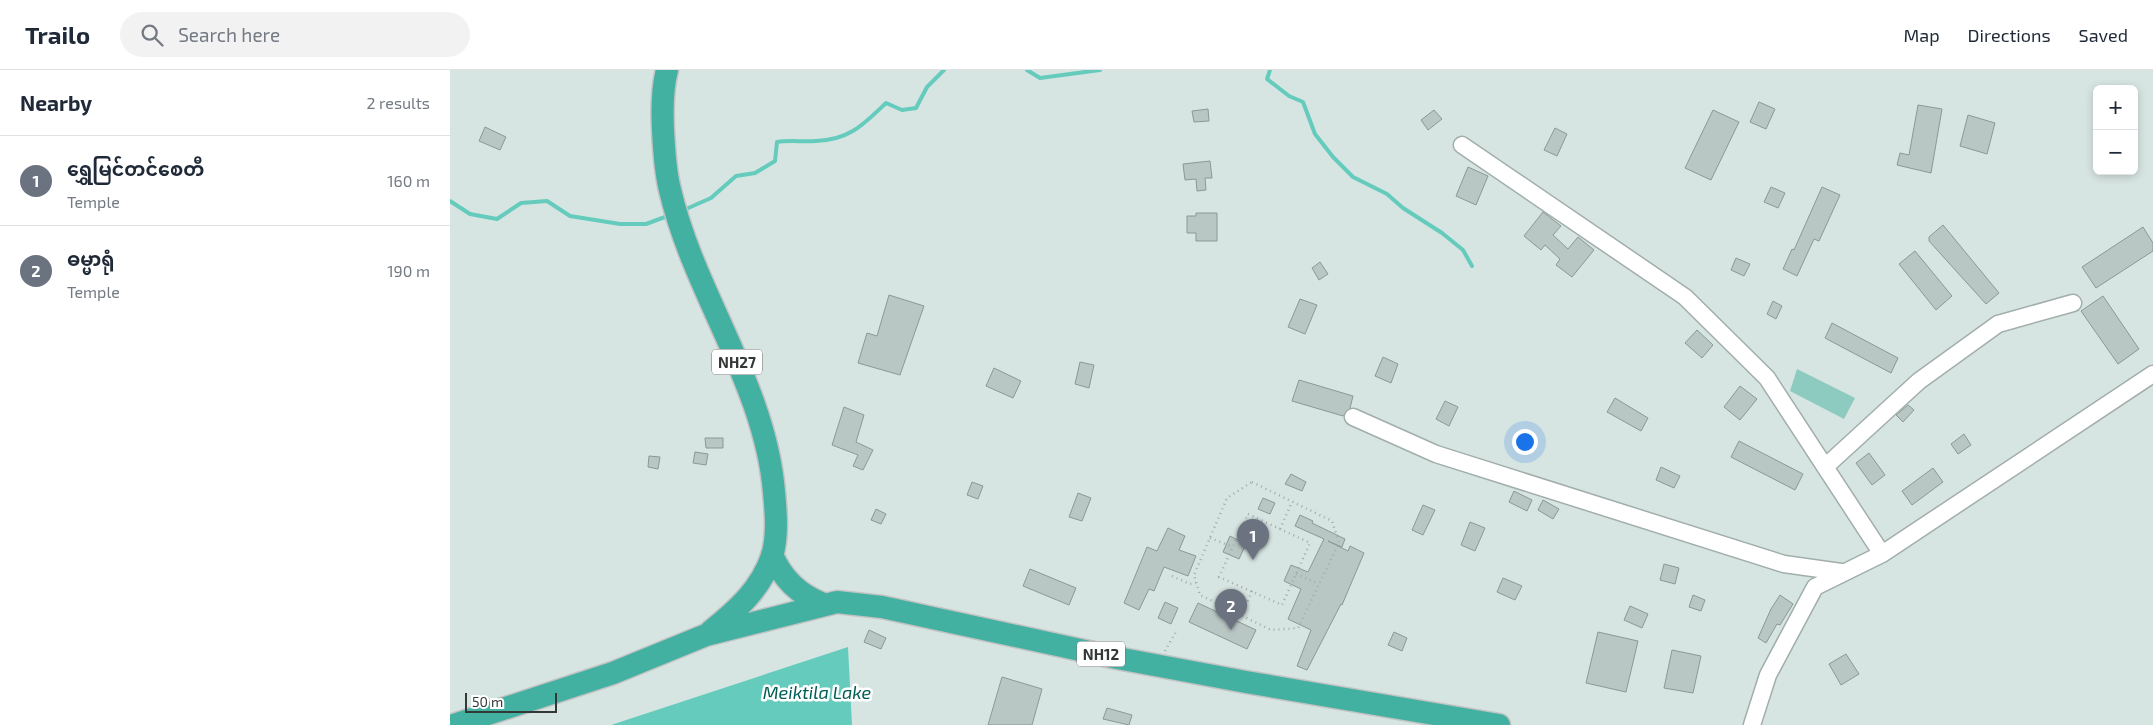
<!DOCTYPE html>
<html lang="en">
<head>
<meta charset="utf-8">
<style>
	:root { --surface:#fff; --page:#f2f2f3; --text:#1f2937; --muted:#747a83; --line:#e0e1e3; --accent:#1b655b }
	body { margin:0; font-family:"Exo 2","Noto Sans Myanmar",sans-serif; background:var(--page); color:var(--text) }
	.controls { position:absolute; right:15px; top:15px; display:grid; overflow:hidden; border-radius:8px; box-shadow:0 2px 8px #0003 }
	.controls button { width:45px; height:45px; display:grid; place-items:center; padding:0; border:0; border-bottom:1px solid var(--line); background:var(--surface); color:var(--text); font:25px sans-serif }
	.scale { position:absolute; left:15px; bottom:12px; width:92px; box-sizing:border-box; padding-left:5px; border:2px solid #333837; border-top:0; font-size:14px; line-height:18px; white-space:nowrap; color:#333837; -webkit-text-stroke:4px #fff; paint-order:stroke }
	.you { position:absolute; left:1074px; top:371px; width:18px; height:18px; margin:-12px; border:4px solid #fff; border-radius:50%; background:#1a73e8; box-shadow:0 0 0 8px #1a73e833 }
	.badge { display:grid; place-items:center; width:32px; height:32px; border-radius:50%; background:var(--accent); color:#fff; font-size:16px; font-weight:700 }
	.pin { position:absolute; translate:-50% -41px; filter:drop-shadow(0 1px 2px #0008) }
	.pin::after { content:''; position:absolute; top:26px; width:18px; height:15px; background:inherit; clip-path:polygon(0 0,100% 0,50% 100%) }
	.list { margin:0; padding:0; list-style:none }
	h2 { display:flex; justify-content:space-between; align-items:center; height:65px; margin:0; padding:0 20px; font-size:21px }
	h2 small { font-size:16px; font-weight:400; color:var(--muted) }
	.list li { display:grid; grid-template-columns:32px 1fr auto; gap:15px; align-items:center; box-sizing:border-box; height:90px; padding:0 20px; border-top:1px solid var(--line) }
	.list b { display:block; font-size:19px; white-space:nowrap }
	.list p { margin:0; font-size:16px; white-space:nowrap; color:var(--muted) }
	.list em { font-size:16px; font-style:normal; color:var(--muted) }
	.icon { flex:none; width:28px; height:28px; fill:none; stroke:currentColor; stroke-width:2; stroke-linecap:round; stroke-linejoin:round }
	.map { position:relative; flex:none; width:1703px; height:655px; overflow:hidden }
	header { display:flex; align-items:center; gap:30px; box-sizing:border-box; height:70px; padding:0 25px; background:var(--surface); border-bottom:1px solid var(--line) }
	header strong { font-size:24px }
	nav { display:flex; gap:28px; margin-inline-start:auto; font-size:18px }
	.search { width:350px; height:45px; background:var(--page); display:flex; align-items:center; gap:12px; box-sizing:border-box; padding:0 18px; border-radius:28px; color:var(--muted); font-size:19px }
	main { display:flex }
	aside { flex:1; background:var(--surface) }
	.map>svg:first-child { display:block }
</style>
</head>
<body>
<header>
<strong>Trailo</strong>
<div class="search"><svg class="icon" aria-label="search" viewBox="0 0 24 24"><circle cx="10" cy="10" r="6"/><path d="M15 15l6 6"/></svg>Search here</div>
<nav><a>Map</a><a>Directions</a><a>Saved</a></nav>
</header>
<main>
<aside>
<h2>Nearby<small>2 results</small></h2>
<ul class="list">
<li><span class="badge" style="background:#6b7280">1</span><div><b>ရွှေမြင်တင်စေတီ</b><p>Temple</p></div><em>160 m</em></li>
<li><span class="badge" style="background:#6b7280">2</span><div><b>ဓမ္မာရုံ</b><p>Temple</p></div><em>190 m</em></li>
</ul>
</aside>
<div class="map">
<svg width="1703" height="655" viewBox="0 0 1703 655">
	<rect width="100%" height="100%" fill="#d7e5e2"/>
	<path fill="#8dcbc0" d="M1347 299 1405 328 1394 349 1340 321Z"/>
	<path fill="#65cbbd" d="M398 577 402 655H161Z"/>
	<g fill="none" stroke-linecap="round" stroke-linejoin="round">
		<path stroke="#65cbbd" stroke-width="4" d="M577 0 590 8 650 0
			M820 0 817 9 839 26 853 32 865 64 883 87 903 107 937 124 953 138 992 163 1013 180 1022 196
			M0 131 20 144 47 149 71 133 97 131 120 146 170 154H196L215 147
			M236 139 261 128 286 106 305 103 325 91 327 72C340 70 352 72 366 71 399 70 413 55 436 33L452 40 466 38 477 17 494 0"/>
	</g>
	<path fill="#b9c7c4" stroke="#8b9895" d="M1309 32 1325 39 1316 59 1300 52Z
		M1468 35 1492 39 1481 103 1447 95 1450 83 1459 85Z
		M758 39 759 51 744 52 742 41Z
		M984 40 992 49 978 60 971 50Z
		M1263 40 1289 52 1261 110 1235 98Z
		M1518 45 1545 53 1537 84 1510 76Z
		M35 57 56 67 50 80 29 71Z
		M1105 58 1117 64 1107 86 1094 80Z
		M760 91 762 108H755L756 120 747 121 746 109 735 110 733 94Z
		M1018 97 1038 106 1026 135 1006 126Z
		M1321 117 1335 123 1328 138 1314 132Z
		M1372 117 1390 125 1369 171 1364 169 1347 206 1333 199 1342 179 1344 180Z
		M1093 142 1111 156 1103 165 1118 179 1128 167 1144 180 1122 207 1106 195 1110 189 1095 175 1091 180 1074 166Z
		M746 143H767V171H746V163H737V146H746Z
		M1493 155 1549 223 1536 234 1479 171V167Z
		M1693 157 1703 173V181L1646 218 1632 197Z
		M1465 181 1502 226 1486 240 1449 194Z
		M1286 188 1300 194 1294 206 1281 200Z
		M870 192 878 204 869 210 862 198Z
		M439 225 474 236 450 305 408 293 417 263 427 266Z
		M1653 226 1689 279 1668 294 1631 241Z
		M850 229 867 235 855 264 838 257Z
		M1323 231 1332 236 1326 249 1317 244Z
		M1382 253 1448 288 1441 303 1375 268Z
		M1247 260 1263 275 1252 288 1235 273Z
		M933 287 948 294 941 313 925 306Z
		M630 292 644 295 639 318 625 314Z
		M544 298 571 311 563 328 536 316Z
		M849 310 903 326 900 338 893 346 842 331Z
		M1290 316 1307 329 1290 350 1274 337Z
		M1165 328 1198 348 1191 361 1157 342Z
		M995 331 1008 337 999 356 986 349Z
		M1458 335 1464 340 1453 352 1446 345Z
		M394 337 414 345 406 372 423 380 413 400 403 396 408 385 382 375Z
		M1514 364 1521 375 1508 384 1501 374Z
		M255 368H273V378H256Z
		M1289 371 1353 404 1345 420 1281 387Z
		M245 382 258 384 256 395 243 393Z
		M1419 383 1435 405 1422 415 1406 393Z
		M199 386 210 387 208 399 198 397Z
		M1211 397 1230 406 1224 418 1206 410Z
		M1483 398 1493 412 1462 435 1452 421Z
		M841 404 856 412 852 421 835 414Z
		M522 412 533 416 528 429 517 425Z
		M1064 421 1082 430 1077 441 1059 432Z
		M628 423 641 428 632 451 619 447Z
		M813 428 825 433 820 444 808 439Z
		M1093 430 1109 439 1103 449 1088 440Z
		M973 435 985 440 973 465 962 460Z
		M426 439 436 444 431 454 421 450Z
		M850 445 863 451 862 453 895 469 892 477 878 471 898 481 900 476 914 483 892 535 891 534 857 600 847 596 861 560 838 549 851 519 834 511 841 495 858 502 874 469 845 456Z
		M1020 452 1035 458 1025 481 1011 475Z
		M718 458 735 466 729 480 746 486 738 506 714 497 704 521 699 519 689 540 674 533 697 477 707 481Z
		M780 466 796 474 789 489 773 482Z
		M1214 494 1229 498 1225 514 1210 510Z
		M580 499 626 518 619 535 573 516Z
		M1053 508 1072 516 1065 530 1047 522Z
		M1243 525 1255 530 1251 541 1239 537Z
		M1330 525 1343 534 1330 555 1327 554 1316 573 1308 568 1321 539Z
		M715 532 728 538 721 554 708 548Z
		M748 533 806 560 797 579 739 552Z
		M1180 536 1198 544 1192 558 1174 550Z
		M419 560 436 568 431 579 414 572Z
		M944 562 957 568 952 581 938 575Z
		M1148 562 1188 571 1176 622 1136 613Z
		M1222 580 1251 586 1243 623 1214 618Z
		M1396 584 1409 604 1391 615 1379 594Z
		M552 607 592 619 582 655H538Z
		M657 638 682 645 679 655 653 649Z"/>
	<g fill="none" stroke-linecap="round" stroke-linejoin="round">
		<defs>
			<path id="minor" d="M1012 75 1235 227 1317 308 1432 484
				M903 347 986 384 1334 494 1391 502
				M1375 397 1469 311 1548 254 1623 233
				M1302 655 1318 605 1365 517 1432 484 1703 304"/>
			<path id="highway" d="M217 0C212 19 212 40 213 60 214 80 215 101 220 120 244 224 315 314 324 422 326 443 328 466 322 486 311 519 287 540 261 561
				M322 485C333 509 348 524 373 534
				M4 655 163 603 256 565 387 532 432 537 667 588 796 612 1049 655"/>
		</defs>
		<use href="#minor" stroke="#a1aeab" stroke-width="19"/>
		<use href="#highway" stroke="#c2c3c3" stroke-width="25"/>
		<path stroke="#a1acaa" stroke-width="2.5" stroke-dasharray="1 4" stroke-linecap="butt" d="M802 412 882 451 889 473 848 558 821 560 750 525 744 505 777 428Z
			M798 444 860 473 832 535 769 507Z
			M830 459 842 432
			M760 468 783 477
			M846 504 869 514
			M722 506 740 514 746 513
			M792 545 802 521
			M715 581 727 560"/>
		<use href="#minor" stroke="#fff" stroke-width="16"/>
		<use href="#highway" stroke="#42b1a2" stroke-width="22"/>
	</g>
	<g text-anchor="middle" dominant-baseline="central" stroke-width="5" stroke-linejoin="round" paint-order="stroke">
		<g fill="#fff" stroke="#707473" stroke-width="1">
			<rect x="262" y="279.5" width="50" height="25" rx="4"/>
			<rect x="627" y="571.5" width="48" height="25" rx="4"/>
		</g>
		<g font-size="15" font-weight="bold" fill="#333837">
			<text x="287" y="292">NH27</text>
			<text x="651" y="584">NH12</text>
		</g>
		<g font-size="18" font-style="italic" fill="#005d54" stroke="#fff">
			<text x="367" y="622">Meiktila Lake</text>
		</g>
	</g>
</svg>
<div class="controls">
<button>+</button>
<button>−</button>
</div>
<div class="scale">50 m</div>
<div class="you"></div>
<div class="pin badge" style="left:803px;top:490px;background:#6b7280">1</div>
<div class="pin badge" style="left:781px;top:560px;background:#6b7280">2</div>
</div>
</main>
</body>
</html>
